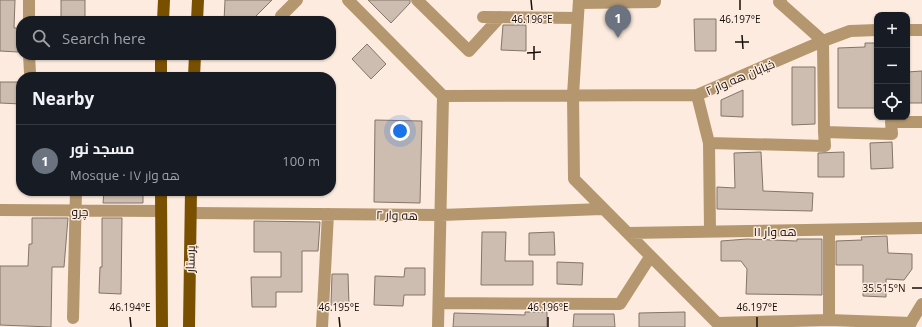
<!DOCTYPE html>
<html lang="en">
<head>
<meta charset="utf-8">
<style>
	:root { --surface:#171b24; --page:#242831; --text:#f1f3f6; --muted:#9ea1a6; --line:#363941; --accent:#2563eb }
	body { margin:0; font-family:"Open Sans",Cairo,sans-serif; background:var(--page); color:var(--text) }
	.controls { position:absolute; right:12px; top:12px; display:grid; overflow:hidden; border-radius:8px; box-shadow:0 1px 3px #0004 }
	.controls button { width:36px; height:36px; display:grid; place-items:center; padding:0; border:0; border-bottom:1px solid var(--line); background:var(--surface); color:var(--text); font:20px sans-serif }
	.you { position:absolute; left:400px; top:131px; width:14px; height:14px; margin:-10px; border:3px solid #fff; border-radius:50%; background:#1a73e8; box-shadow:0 0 0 6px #1a73e833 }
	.badge { display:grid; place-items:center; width:26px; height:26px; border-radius:50%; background:var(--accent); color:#fff; font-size:13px; font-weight:700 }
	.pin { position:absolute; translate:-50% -33px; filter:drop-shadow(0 1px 2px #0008) }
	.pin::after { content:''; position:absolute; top:21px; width:14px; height:12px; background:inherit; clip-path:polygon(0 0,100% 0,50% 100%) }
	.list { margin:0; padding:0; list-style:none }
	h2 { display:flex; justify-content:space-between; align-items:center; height:52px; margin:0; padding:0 16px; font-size:17px }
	h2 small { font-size:13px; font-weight:400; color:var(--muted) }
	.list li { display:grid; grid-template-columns:26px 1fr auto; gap:12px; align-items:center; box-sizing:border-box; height:72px; padding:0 16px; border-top:1px solid var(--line) }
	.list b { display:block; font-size:15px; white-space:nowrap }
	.list p { margin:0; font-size:13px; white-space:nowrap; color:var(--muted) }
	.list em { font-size:13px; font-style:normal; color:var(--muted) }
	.icon { flex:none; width:22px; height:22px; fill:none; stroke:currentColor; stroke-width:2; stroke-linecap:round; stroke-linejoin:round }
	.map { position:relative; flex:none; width:922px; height:327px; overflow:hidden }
	.search { position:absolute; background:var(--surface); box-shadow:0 1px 3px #0004; left:16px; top:16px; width:320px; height:44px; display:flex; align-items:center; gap:10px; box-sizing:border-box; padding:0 14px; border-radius:16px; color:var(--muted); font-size:15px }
	.panel { position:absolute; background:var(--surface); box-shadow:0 1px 3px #0004; left:16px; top:72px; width:320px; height:124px; border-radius:16px }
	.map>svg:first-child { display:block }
</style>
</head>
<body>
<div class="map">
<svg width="922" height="327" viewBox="0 0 922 327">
	<rect width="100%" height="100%" fill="#fcebde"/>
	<path fill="#cdbcb0" stroke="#847569" d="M0 0H15L14 28H19L18 52 0 51Z
		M61 0H85V17L61 18Z
		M225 0H272L251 21H224Z
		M368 0H410V3L391 23Z
		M694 19H716V51H695Z
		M503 25H526V51L501 50Z
		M865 43H877V108H838V48L865 47Z
		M367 44 386 64 371 79 352 59Z
		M792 67H815V124L792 125Z
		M922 71V103H907V72Z
		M0 82H21V104L0 103Z
		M743 90V117L721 116V100Z
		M375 120 422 121 420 203 374 202Z
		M892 142 893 168 871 169 870 143Z
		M761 152 763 191 813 193 812 211 717 209V187L735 188 734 153Z
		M844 152V177H818V153Z
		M104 191 143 193V203H103Z
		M32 218H68L64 267H52L51 327 0 325V266H28L29 244H32Z
		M102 218H122L121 294 99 293 100 267H102Z
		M254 221 320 222 318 251H302V292H276V307H252L251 277H281V252H254Z
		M482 232H506L505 261H533V285H481Z
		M554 232 555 255H529V233Z
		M887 236 888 253 912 254V269L904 280 886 279V297L863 296V265H836V241L862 240 861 237Z
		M747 239 797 241V239H822V295L746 294 747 269 741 261H721V241Z
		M557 262 583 263 582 285 557 284Z
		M405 268H425V295H404L403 306 374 305 375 276 404 277Z
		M332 274H348L349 305H331Z
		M525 312H547V327H453L454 313 525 315Z
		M685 312V327H639V313Z
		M574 314H614L615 327H573Z"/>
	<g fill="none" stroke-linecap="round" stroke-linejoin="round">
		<path stroke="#b5976f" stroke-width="12" d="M348 0 443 96
			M417 0 469 51 500 17
			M579 0 573 95 574 179 721 327
			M781 0 779 2 823 41 824 132
			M579 3 655 2V0
			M281 16 297 0
			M483 17 578 18
			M29 21V0
			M907 30H922
			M29 55 30 73
			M697 95 709 143 710 231
			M443 96 697 95 823 41 850 31 877 30
			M709 143 825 146 824 132 892 134 891 122H922
			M0 210 161 211
			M191 213 441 215 602 209
			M628 233 922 228
			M439 303 620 304 650 257
			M73 318 76 191
			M829 320V230
			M717 323 829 320 911 323
			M322 327 328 214
			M438 327 443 96
			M908 327 922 304"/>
		<path stroke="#795000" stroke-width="12" d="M163 21 164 0
			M197 21 198 0
			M161 77V55
			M194 77 195 55
			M161 191 162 327
			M189 327 191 191"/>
	</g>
	<path fill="none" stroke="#150f0b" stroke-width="1.5" d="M531 0 532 10M740 0V10M742 35 743 49M735 42H749M534 46V60M527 53 541 52M912 288H922M130 317 131 327M339 317 340 327M548 317V327M757 317V327"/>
	<g text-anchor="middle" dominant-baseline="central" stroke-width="3" stroke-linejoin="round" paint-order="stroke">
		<g font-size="12" fill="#150f0b" stroke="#fcebde">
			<text transform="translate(740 77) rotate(-23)">خیابان هه وار ۲</text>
			<text x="80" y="211">چرو</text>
			<text transform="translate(397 215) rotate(1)">هه وار ۲</text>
			<text x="775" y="231">هه وار ۱۱</text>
			<text transform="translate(190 259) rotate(-89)">پرستار</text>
		</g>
	</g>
	<g font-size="10" text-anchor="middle" fill="#150f0b" stroke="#fcebde" stroke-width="3" stroke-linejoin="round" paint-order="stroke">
		<text x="532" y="23">46.196°E</text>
		<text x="740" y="23">46.197°E</text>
		<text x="884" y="292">35.515°N</text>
		<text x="130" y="311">46.194°E</text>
		<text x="339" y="311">46.195°E</text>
		<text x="548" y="311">46.196°E</text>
		<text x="757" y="311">46.197°E</text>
	</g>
</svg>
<div class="controls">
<button>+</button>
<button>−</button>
<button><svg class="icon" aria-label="locate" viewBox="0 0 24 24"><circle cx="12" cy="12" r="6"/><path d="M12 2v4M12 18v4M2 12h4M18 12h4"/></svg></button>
</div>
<div class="you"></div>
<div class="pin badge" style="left:618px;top:38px;background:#6b7280">1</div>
<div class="search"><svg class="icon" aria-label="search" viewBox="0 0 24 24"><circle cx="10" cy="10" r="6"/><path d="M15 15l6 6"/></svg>Search here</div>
<section class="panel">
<h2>Nearby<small></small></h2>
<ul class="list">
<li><span class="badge" style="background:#6b7280">1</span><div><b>مسجد نور</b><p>Mosque · هه وار ۱۷</p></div><em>100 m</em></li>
</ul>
</section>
</div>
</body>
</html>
